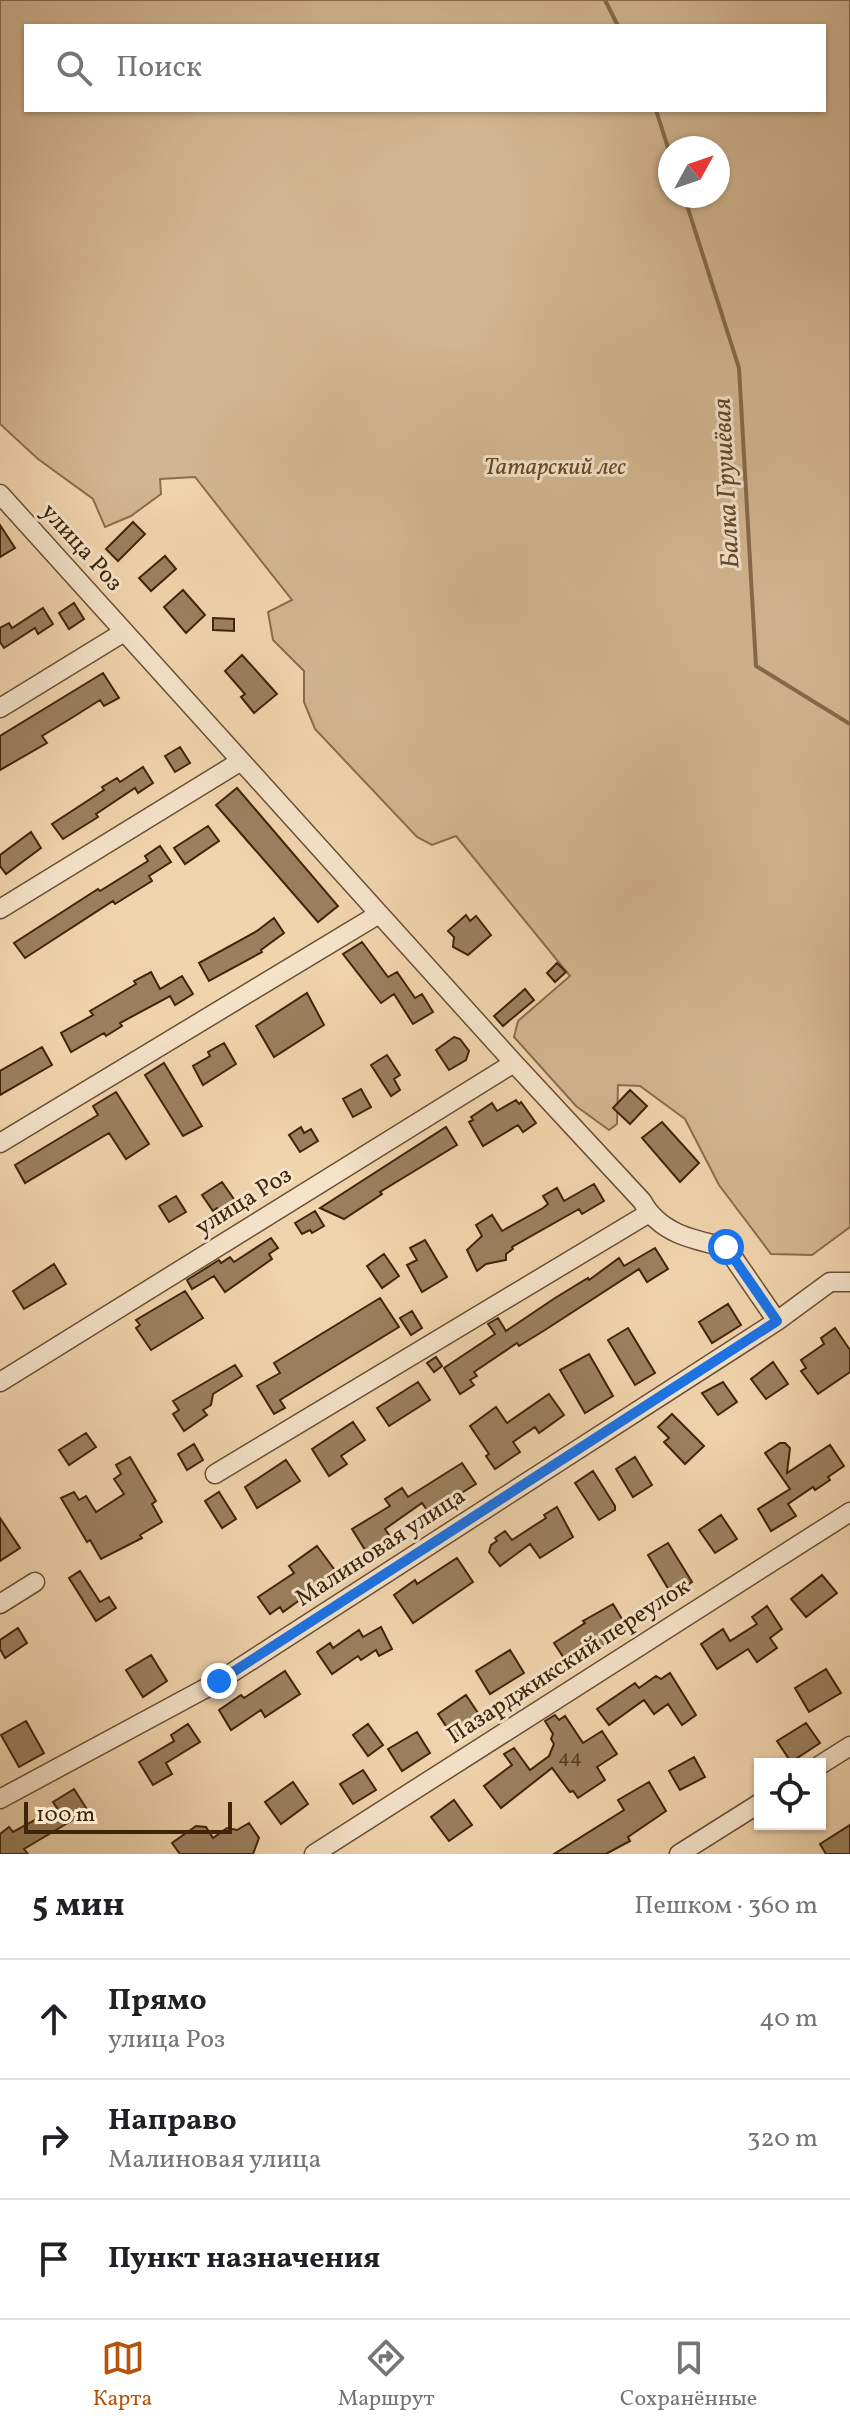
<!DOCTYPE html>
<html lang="ru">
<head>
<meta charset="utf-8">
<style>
	:root { --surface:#fff; --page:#f2f2f2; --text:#202124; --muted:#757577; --line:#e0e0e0; --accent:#b45309 }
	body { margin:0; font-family:Vollkorn,serif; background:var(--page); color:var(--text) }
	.controls { position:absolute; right:24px; bottom:24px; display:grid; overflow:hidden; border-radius:0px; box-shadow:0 2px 6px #0004 }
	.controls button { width:72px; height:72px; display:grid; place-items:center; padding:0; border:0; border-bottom:2px solid var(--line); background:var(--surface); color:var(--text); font:40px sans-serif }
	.compass { position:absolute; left:658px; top:136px; width:72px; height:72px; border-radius:50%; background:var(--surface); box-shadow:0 2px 6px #0004; rotate:50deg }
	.scale { position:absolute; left:24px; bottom:20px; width:208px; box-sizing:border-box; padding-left:8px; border:4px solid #3f240a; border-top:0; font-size:22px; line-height:28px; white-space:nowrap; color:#3f240a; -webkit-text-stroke:6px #f5e3ca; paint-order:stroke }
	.stop { position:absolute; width:24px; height:24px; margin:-18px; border:6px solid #1a73e8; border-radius:50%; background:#fff }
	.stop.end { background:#1a73e8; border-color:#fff; box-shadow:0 2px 8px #0008 }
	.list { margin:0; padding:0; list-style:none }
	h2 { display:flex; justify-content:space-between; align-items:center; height:104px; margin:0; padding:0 32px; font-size:34px }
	h2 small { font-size:26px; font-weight:400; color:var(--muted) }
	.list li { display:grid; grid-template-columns:52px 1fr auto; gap:24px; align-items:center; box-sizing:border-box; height:120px; padding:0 32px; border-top:2px solid var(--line) }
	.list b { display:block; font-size:30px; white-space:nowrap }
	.list p { margin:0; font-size:26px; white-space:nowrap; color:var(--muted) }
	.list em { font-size:26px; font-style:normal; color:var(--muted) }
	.icon { flex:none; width:44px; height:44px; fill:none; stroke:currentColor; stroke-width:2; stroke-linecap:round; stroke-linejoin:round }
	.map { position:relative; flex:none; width:850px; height:1854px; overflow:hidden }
	.search { position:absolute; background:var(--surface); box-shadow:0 2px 6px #0004; left:24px; right:24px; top:24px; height:88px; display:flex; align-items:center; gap:20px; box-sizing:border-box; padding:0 28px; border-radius:0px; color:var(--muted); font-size:30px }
	.sheet { height:464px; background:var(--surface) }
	nav { display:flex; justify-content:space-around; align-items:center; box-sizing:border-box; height:112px; border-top:2px solid var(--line); background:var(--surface); font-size:22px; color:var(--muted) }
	nav a { display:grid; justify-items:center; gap:4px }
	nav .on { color:var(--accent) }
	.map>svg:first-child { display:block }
</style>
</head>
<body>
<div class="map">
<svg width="850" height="1854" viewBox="0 0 850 1854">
	<rect width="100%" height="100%" fill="#f0d4ad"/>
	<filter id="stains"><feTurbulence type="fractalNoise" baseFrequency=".0025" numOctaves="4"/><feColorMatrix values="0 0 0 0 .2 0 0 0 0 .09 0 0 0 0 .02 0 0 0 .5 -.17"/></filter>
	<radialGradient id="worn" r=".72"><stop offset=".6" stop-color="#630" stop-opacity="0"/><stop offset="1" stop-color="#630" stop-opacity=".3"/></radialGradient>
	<path fill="#d2b691" stroke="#886d4e" stroke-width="2" fill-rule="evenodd" d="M0 0H850V1227L812 1255 771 1254 719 1185 685 1119 640 1086 618 1085 617 1124 609 1130 576 1106 514 1037 518 1021 570 976 456 836 432 845 417 837 315 729 304 702V671L273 640 268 612 292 600 195 477 160 479 161 494 131 516 105 527 93 499 38 459 0 424ZM26 26H824V110H26ZM670 148H718V196H670Z"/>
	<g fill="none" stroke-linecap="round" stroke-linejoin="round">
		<path stroke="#856a4b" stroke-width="4" d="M605 0 618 26
			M656 110 670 154
			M684 196 739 368 756 666 850 724"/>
	</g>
	<path fill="#9b805f" stroke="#3f240a" stroke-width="2" d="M133 522 145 534 118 561 106 549Z
		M0 525 15 548 0 557Z
		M165 556 176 569 151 591 139 578Z
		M183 590 205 615 186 633 164 607Z
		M74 603 84 619 69 629 59 613Z
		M43 608 53 624 38 634 35 628 4 648 0 642V628L9 623 12 628Z
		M213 618 234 619V631L213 630Z
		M242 655 277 694 254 713 241 697 245 694 225 671Z
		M103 673 119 698 104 706 100 700 70 719 42 736 47 743 0 770V736Z
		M180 747 190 763 175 772 165 756Z
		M143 767 153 783 138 793 135 788 96 814 98 817 63 839 52 824 104 790 102 787 117 778 120 782Z
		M237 788 338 906 318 922 216 805Z
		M208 826 219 841 185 864 174 848Z
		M31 832 41 848 6 874 0 866V855Z
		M160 846 171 862 149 876 152 881 115 904 113 901 25 958 14 943 98 889 100 891 148 861 145 856Z
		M466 915 470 921 476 916 491 935 468 955 453 947 454 937 448 931Z
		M274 918 284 933 261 950 262 952 209 981 199 963 257 931Z
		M362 942 388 977 397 972 415 998 422 994 433 1012 413 1024 394 994 381 1003 343 954Z
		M557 963 566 972 555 982 547 973Z
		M151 972 160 989 182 976 193 994 175 1005 170 996 120 1023 122 1026 106 1036 104 1033 71 1052 61 1033 93 1015 90 1011 136 984 134 981Z
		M525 989 534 1000 503 1026 494 1016Z
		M307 993 324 1025 274 1057 256 1026Z
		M454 1037 460 1039 469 1051 466 1060 449 1070 436 1050Z
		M224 1043 236 1064 203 1085 193 1066 210 1056 208 1052Z
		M42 1047 52 1065 0 1095V1071Z
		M387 1055 400 1075 394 1079 400 1090 391 1096 371 1065Z
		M164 1063 202 1126 183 1136 145 1075Z
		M361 1089 371 1107 353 1117 343 1099Z
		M630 1090 647 1106 630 1124 613 1108Z
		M116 1092 149 1144 126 1159 109 1133 25 1183 15 1165 98 1115 93 1106Z
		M516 1100 519 1104 521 1102 536 1123 523 1132 518 1125 483 1146 469 1122 473 1120 471 1117 492 1103 497 1111Z
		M662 1122 699 1163 680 1182 642 1138Z
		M301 1127 304 1133 311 1129 318 1141 300 1152 289 1135Z
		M446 1127 457 1145 380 1192 382 1194 344 1219 320 1208Z
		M222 1182 236 1202 221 1212 217 1208 213 1211 202 1195Z
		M594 1184 604 1201 582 1214 579 1209 512 1247 513 1249 506 1254V1260L486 1264 477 1271 467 1250 482 1236 476 1225 492 1215 502 1231 543 1208 548 1204 543 1196 557 1188 564 1201Z
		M176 1196 186 1212 169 1222 159 1206Z
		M315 1211 324 1226 312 1233 310 1230 302 1234 295 1223Z
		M271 1238 278 1248 269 1254 272 1259 225 1292 214 1276 192 1289 187 1280 219 1260 221 1263 230 1257 234 1262Z
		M425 1240 447 1277 422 1292 407 1265 417 1260 410 1248Z
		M655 1248 668 1269 647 1282 639 1269 545 1330 519 1346 517 1343 474 1372 477 1376 470 1380 474 1385 460 1394 444 1368 495 1334 488 1324 498 1318 506 1331 555 1298 588 1278 589 1280 619 1258 624 1266Z
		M384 1254 399 1276 382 1288 367 1266Z
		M54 1264 66 1284 24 1309 13 1291Z
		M185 1291 203 1318 151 1350 136 1328 140 1325 136 1320Z
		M380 1298 399 1327 280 1400 285 1408 274 1414 257 1386 280 1373 274 1363Z
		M728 1304 741 1325 712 1343 699 1322Z
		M412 1311 422 1328 411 1335 400 1318Z
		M628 1328 655 1373 635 1385 608 1340Z
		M835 1328 850 1350V1372L818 1394 801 1371 806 1368 801 1360 824 1344 821 1338Z
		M589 1354 613 1396 585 1413 560 1370Z
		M436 1357 442 1366 434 1372 427 1363Z
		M773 1362 788 1384 766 1399 751 1379Z
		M235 1365 242 1376 213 1394 211 1405 203 1410 207 1415 184 1431 173 1414 179 1410 173 1401Z
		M418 1382 430 1400 389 1426 377 1408Z
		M723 1382 737 1402 718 1415 702 1393Z
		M549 1394 564 1415 539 1433 535 1427 513 1442 520 1452 495 1469 486 1456 489 1454 470 1426 496 1407 507 1423Z
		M672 1414 704 1446 685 1464 664 1442 669 1438 658 1427Z
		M353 1422 365 1440 341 1456 347 1464 329 1476 312 1449Z
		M86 1433 96 1447 69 1465 59 1450Z
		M780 1443H785L790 1448 787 1473 830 1445 844 1466 828 1477 830 1480 815 1490 813 1487 788 1504 796 1516 771 1531 758 1509 790 1489 765 1453Z
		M194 1444 203 1460 187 1470 178 1454Z
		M130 1457 156 1501 152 1504 162 1522 140 1535 142 1538 101 1559 90 1540 87 1542 61 1498 74 1492 79 1500 86 1496 96 1512 124 1494 114 1479 121 1474 116 1465Z
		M635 1457 652 1485 633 1497 616 1469Z
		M286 1460 300 1481 257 1508 245 1487Z
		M462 1463 476 1484 429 1513 422 1503 385 1529 391 1538 367 1553 352 1529 390 1506 385 1499 402 1488 408 1497Z
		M593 1471 615 1506V1510L599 1520 575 1483Z
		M219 1492 236 1519 222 1528 205 1501Z
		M557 1507 573 1537 540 1558 530 1544 500 1566 489 1552 491 1545 497 1541 495 1538 505 1531 512 1540 546 1518 544 1515Z
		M721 1515 737 1539 715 1553 699 1530Z
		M0 1518 20 1548 0 1561Z
		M668 1543 692 1582 672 1595 648 1555Z
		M317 1546 337 1573 283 1612 280 1607 270 1614 258 1597 294 1573 289 1566Z
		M457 1558 473 1582 413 1623 394 1595 415 1580 417 1584Z
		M80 1571 100 1602 109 1597 116 1608 96 1621 69 1578Z
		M822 1575 837 1593 806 1617 791 1599Z
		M613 1604 628 1629 569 1666 554 1643 585 1623 583 1621Z
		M767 1606 782 1629 770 1638 777 1648 757 1662 748 1649 717 1669 701 1644 723 1629 730 1641 757 1624 752 1617Z
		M381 1627 392 1649 379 1656 376 1650 361 1660 358 1656 332 1674 317 1652 330 1643 333 1648 359 1630 363 1637Z
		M18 1628 27 1643 5 1658 0 1649V1640Z
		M510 1650 524 1673 490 1694 476 1671Z
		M151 1655 167 1681 143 1697 126 1670Z
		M826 1669 841 1693 809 1712 795 1688Z
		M285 1671 300 1694 265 1717 261 1710 231 1730 219 1710 241 1695 244 1698Z
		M670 1673 696 1715 682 1725 668 1704 654 1714 644 1700 609 1725 597 1709 635 1683 639 1688 656 1676 661 1679Z
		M466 1695 482 1719 454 1738 438 1714Z
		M555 1715 559 1720 565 1716 583 1743 602 1731 617 1754 597 1767 605 1780 578 1798 573 1791 570 1792 552 1768 501 1808 484 1786 512 1765 504 1754 514 1748 530 1770 549 1756 554 1744 551 1739 553 1734 545 1721Z
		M26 1721 44 1753 19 1767 1 1735Z
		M806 1723 820 1743 791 1762 777 1741Z
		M188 1724 200 1742 166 1763 172 1774 153 1785 139 1762 174 1741 171 1735Z
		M368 1724 383 1745 368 1756 353 1735Z
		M417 1732 430 1753 402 1771 388 1749Z
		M694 1757 705 1777 680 1790 669 1771Z
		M363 1770 376 1790 353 1804 340 1784Z
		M293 1782 308 1804 281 1824 265 1802Z
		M649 1782 666 1811 628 1837 630 1841 606 1854H554L624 1810 618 1800Z
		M74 1789 88 1811 24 1849 28 1854H0V1834L9 1827 13 1832 57 1808 53 1802Z
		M454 1800 472 1825 449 1841 431 1817Z
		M249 1823 259 1838 253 1854H180L172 1843 196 1826 206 1827 213 1838 227 1828 237 1830Z
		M850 1825V1854H826L820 1844Z"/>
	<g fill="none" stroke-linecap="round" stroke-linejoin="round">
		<defs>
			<path id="minor" d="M0 494 514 1063 642 1201C659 1233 693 1240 726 1247L777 1321 830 1282H850
				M0 708 124 632
				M0 909 241 761
				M0 1143 379 914
				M0 1382 514 1063
				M215 1474 649 1213
				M0 1604 35 1582
				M820 1765 850 1746
				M0 1799 219 1681 777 1321
				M314 1854 850 1512
				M679 1854 760 1803"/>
		</defs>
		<use href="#minor" stroke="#6b5033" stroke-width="21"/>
		<use href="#minor" stroke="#f5e3ca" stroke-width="18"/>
	</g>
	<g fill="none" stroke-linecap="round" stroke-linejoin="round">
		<path stroke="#1a73e8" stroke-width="10" d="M219 1681 777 1321 726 1247"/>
	</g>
	<g text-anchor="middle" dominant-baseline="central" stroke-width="6" stroke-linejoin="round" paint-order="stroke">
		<g font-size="20" fill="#563b1f">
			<text x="570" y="1758">44</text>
		</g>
		<g font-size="24" font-style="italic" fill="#64482c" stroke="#f5e3ca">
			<text x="555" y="468">Татарский лес</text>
		</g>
		<g font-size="24" fill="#3f240a" stroke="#f5e3ca">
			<text transform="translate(81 548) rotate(48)">улица Роз</text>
			<text transform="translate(244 1202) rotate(-32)">улица Роз</text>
			<text transform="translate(381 1548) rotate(-33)">Малиновая улица</text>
			<text transform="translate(569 1662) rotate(-33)">Пазарджикский переулок</text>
		</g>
		<g font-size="26" font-style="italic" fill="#62472a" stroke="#f5e3ca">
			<text transform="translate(727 483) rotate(-93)">Балка Грушёвая</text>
		</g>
	</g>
	<rect width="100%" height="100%" filter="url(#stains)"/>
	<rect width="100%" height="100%" fill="url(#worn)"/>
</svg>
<div class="controls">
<button><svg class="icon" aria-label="locate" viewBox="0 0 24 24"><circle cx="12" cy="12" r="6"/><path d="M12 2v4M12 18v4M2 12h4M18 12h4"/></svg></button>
</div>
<svg class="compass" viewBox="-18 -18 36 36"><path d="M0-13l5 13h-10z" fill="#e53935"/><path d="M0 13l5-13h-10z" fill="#757577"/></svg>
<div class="scale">100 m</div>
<div class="stop" style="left:726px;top:1247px"></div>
<div class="stop end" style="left:219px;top:1681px"></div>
<div class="search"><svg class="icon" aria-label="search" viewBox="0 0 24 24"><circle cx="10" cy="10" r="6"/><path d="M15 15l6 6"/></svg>Поиск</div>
</div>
<section class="sheet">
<h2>5 мин<small>Пешком · 360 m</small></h2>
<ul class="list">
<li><svg class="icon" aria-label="ahead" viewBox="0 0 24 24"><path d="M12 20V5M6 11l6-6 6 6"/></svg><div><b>Прямо</b><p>улица Роз</p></div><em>40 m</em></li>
<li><svg class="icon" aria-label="right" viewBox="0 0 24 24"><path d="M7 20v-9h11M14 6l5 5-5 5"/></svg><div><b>Направо</b><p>Малиновая улица</p></div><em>320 m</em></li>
<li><svg class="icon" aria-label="arrive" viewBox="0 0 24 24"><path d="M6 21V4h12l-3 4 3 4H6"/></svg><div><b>Пункт назначения</b></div></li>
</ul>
</section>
<nav>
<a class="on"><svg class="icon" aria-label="map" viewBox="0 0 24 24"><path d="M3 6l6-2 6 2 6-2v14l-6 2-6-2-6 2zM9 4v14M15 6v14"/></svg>Карта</a>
<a><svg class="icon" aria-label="directions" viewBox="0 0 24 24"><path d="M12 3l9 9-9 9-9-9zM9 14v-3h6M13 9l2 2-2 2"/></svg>Маршрут</a>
<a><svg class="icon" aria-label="saved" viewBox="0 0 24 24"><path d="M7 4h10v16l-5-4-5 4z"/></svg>Сохранённые</a>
</nav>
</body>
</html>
